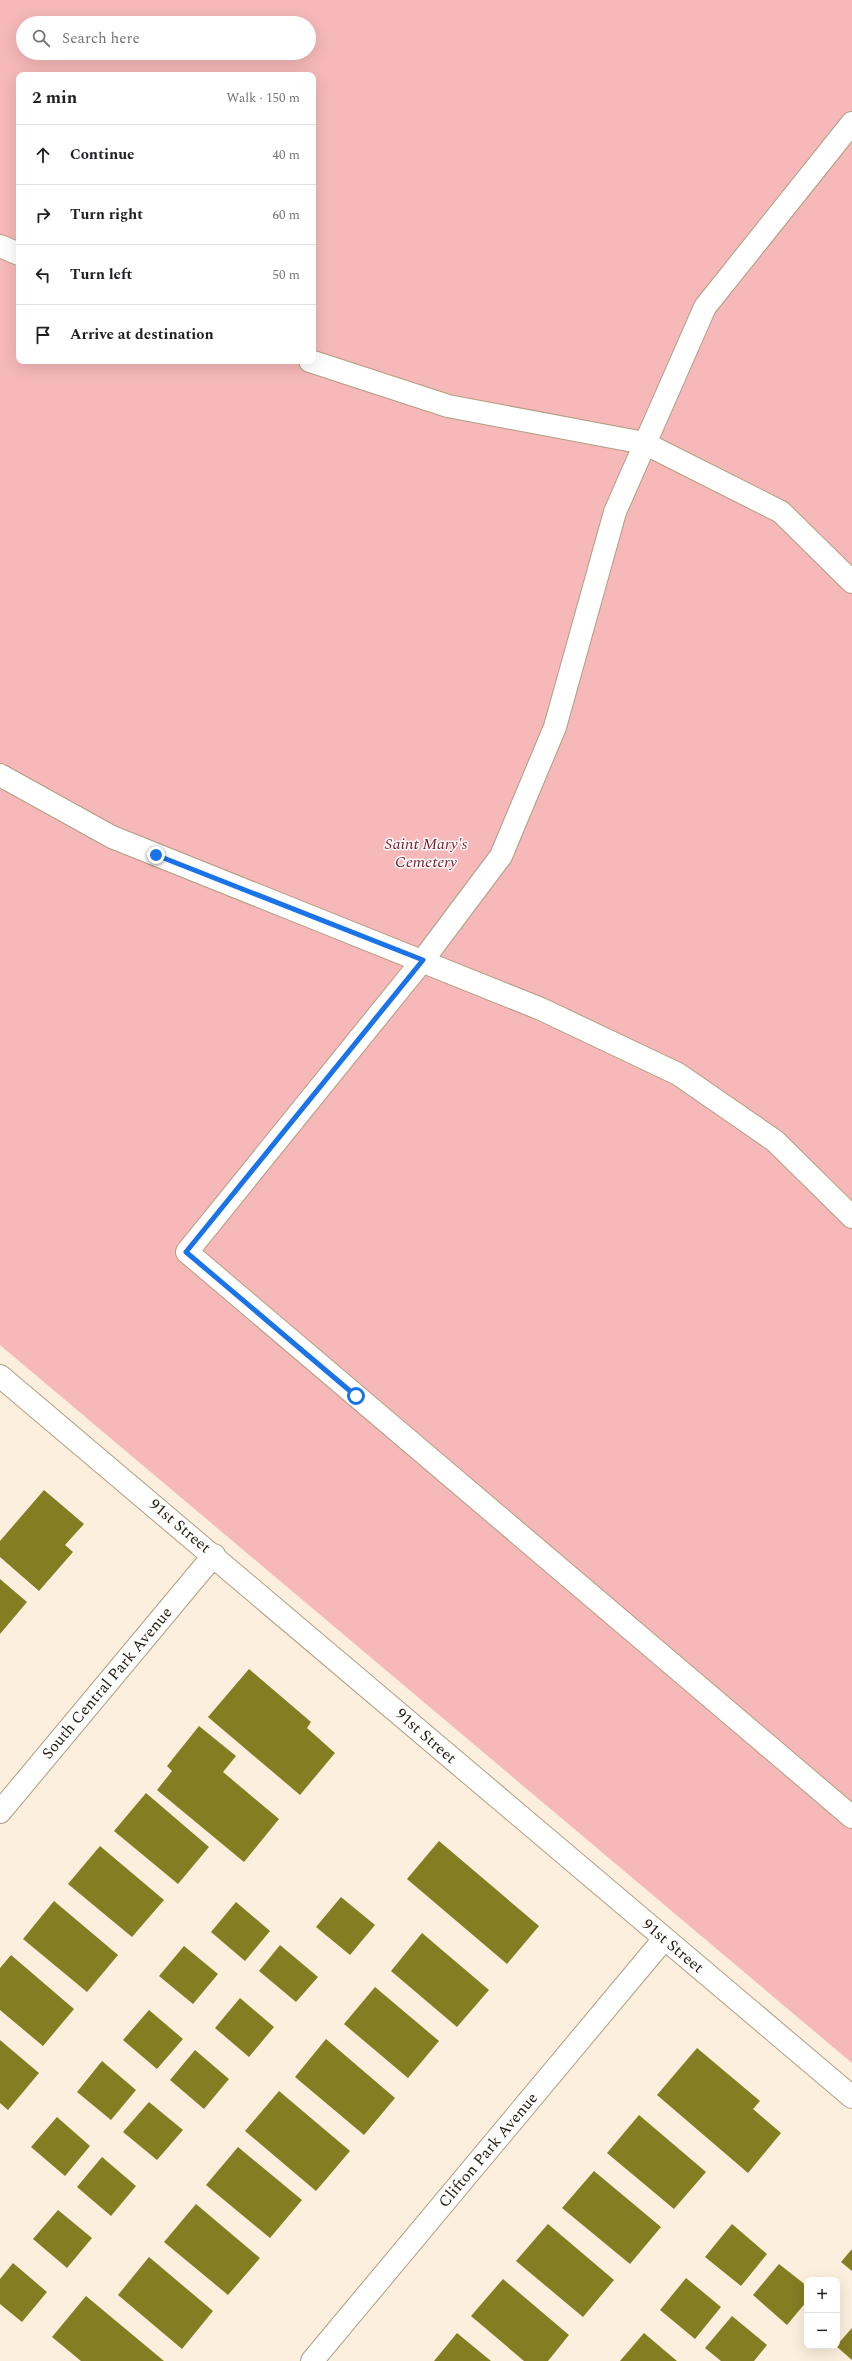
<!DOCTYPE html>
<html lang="en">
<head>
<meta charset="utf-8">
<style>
	:root { --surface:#fff; --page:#f6f6f6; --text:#202124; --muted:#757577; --line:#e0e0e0 }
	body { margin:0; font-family:Spectral,serif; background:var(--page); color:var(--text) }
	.controls { position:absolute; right:12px; bottom:12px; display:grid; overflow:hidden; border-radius:8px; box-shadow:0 4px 16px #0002 }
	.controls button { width:36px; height:36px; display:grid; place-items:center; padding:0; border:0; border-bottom:1px solid var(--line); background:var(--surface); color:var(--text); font:20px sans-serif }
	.stop { position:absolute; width:12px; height:12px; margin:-9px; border:3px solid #1a73e8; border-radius:50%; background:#fff }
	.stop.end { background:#1a73e8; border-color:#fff; box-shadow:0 1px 4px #0008 }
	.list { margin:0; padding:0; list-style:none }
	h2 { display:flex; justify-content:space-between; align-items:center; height:52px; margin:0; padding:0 16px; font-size:17px }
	h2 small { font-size:13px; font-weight:400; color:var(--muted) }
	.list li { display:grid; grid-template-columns:26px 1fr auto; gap:12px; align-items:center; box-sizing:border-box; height:60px; padding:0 16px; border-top:1px solid var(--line) }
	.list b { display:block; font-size:15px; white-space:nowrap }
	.list em { font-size:13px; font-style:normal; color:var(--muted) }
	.icon { flex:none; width:22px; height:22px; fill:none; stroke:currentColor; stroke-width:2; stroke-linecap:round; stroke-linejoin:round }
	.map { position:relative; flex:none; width:852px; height:2361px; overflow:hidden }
	.search { position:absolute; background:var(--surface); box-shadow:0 4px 16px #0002; left:16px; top:16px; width:300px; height:44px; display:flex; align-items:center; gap:10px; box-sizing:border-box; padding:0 14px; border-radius:22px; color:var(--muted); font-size:15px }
	.panel { position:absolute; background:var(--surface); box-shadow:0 4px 16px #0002; left:16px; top:72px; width:300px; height:292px; border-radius:8px }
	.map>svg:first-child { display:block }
</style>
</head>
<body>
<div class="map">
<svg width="852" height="2361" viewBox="0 0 852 2361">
	<rect width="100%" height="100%" fill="#fcefdd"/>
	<path fill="#f6b8b8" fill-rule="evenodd" d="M0 0H852V2063L0 1345ZM23 23H309V53H23ZM19 75H313V361H19Z"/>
	<path fill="#847d22" d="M44 1490 84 1524 65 1545 73 1552 39 1591 0 1557V1541Z
		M0 1579 27 1602 0 1634Z
		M249 1669 311 1722 307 1728 335 1753 300 1795 208 1717Z
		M199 1726 236 1756 223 1772 279 1819 244 1862 157 1790 172 1771 167 1766Z
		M146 1793 209 1847 178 1884 114 1831Z
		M439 1841 539 1926 507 1964 407 1879Z
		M100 1846 164 1900 132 1937 68 1884Z
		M341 1897 375 1925 350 1955 316 1927Z
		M54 1901 118 1955 87 1992 23 1939Z
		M236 1902 270 1931 245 1961 211 1932Z
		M422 1933 489 1990 457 2027 391 1971Z
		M280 1945 318 1977 296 2002 259 1971Z
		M184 1946 218 1974 193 2004 159 1976Z
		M11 1955 74 2009 43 2046 0 2010V1968Z
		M375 1987 439 2041 408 2078 344 2024Z
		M240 1998 274 2027 249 2057 215 2028Z
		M149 2010 183 2039 157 2069 123 2040Z
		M326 2039 395 2098 364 2135 295 2077Z
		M0 2040 39 2073 8 2110 0 2103Z
		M697 2048 760 2101 753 2109 781 2133 748 2173 657 2095Z
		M195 2050 229 2079 204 2109 170 2080Z
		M102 2061 136 2090 111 2120 77 2092Z
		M279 2091 350 2151 316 2191 245 2131Z
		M149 2102 183 2130 157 2160 123 2132Z
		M639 2115 706 2172 674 2209 607 2153Z
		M57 2117 90 2146 65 2176 31 2147Z
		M238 2147 302 2200 270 2238 206 2185Z
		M102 2157 136 2186 111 2216 77 2187Z
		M594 2171 661 2227 630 2264 562 2208Z
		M196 2204 260 2258 228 2295 164 2242Z
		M58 2210 92 2238 67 2268 33 2239Z
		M548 2224 614 2280 583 2317 516 2261Z
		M732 2224 767 2254 741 2286 705 2257Z
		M852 2249V2271L841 2262Z
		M149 2257 213 2311 182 2349 118 2295Z
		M13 2263 47 2292 22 2322 0 2304V2279Z
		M779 2264 807 2286V2301L787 2325 753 2295Z
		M686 2278 721 2307 695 2339 660 2310Z
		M503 2279 569 2335 548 2361H524L471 2316Z
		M86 2296 164 2361H81L52 2337Z
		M732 2316 767 2345 754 2361H721L705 2348Z
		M852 2328V2360L836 2346Z
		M457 2333 491 2361H434Z
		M644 2333 677 2361H620Z"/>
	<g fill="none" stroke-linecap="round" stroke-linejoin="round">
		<defs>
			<path id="minor" d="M852 123 705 307 615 512 555 727 501 856 423 960 187 1252 852 1817
				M0 246 19 254
				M310 361 448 406 644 443 781 512 852 582
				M0 775 112 837 541 1009 678 1074 775 1141 852 1217
				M0 1376 852 2097
				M0 1812 214 1555
				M312 2361 664 1939"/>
		</defs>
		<use href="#minor" stroke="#b19d80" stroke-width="24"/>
		<use href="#minor" stroke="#fff" stroke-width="22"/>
	</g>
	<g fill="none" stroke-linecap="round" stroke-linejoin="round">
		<path stroke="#1a73e8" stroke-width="5" d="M156 855 423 960 186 1252 356 1396"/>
	</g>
	<g text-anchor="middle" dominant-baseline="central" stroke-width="3" stroke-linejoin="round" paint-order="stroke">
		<g font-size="16" font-style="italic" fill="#7e1425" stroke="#fff">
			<text x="426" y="844">Saint Mary's<tspan x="426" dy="18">Cemetery</tspan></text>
		</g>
		<g font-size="16" fill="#221a0f" stroke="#fff">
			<text transform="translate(180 1526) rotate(40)">91st Street</text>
			<text transform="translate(107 1683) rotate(-50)">South Central Park Avenue</text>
			<text transform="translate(426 1736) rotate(41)">91st Street</text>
			<text transform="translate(673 1946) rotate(40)">91st Street</text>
			<text transform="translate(488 2150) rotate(-50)">Clifton Park Avenue</text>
		</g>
	</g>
</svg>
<div class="controls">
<button>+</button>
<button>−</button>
</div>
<div class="stop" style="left:356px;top:1396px"></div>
<div class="stop end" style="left:156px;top:855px"></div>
<div class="search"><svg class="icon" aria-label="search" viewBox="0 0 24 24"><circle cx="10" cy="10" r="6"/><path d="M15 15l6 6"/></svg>Search here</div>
<section class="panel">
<h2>2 min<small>Walk · 150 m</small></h2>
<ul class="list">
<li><svg class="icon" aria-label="ahead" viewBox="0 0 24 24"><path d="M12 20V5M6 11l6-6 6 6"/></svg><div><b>Continue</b></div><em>40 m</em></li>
<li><svg class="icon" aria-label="right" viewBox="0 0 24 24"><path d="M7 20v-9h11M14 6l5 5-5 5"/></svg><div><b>Turn right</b></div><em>60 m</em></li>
<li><svg class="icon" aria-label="left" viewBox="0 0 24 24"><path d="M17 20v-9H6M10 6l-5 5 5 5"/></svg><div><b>Turn left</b></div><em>50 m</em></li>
<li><svg class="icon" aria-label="arrive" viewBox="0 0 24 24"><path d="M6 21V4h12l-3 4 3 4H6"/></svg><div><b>Arrive at destination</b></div></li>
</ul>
</section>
</div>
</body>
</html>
